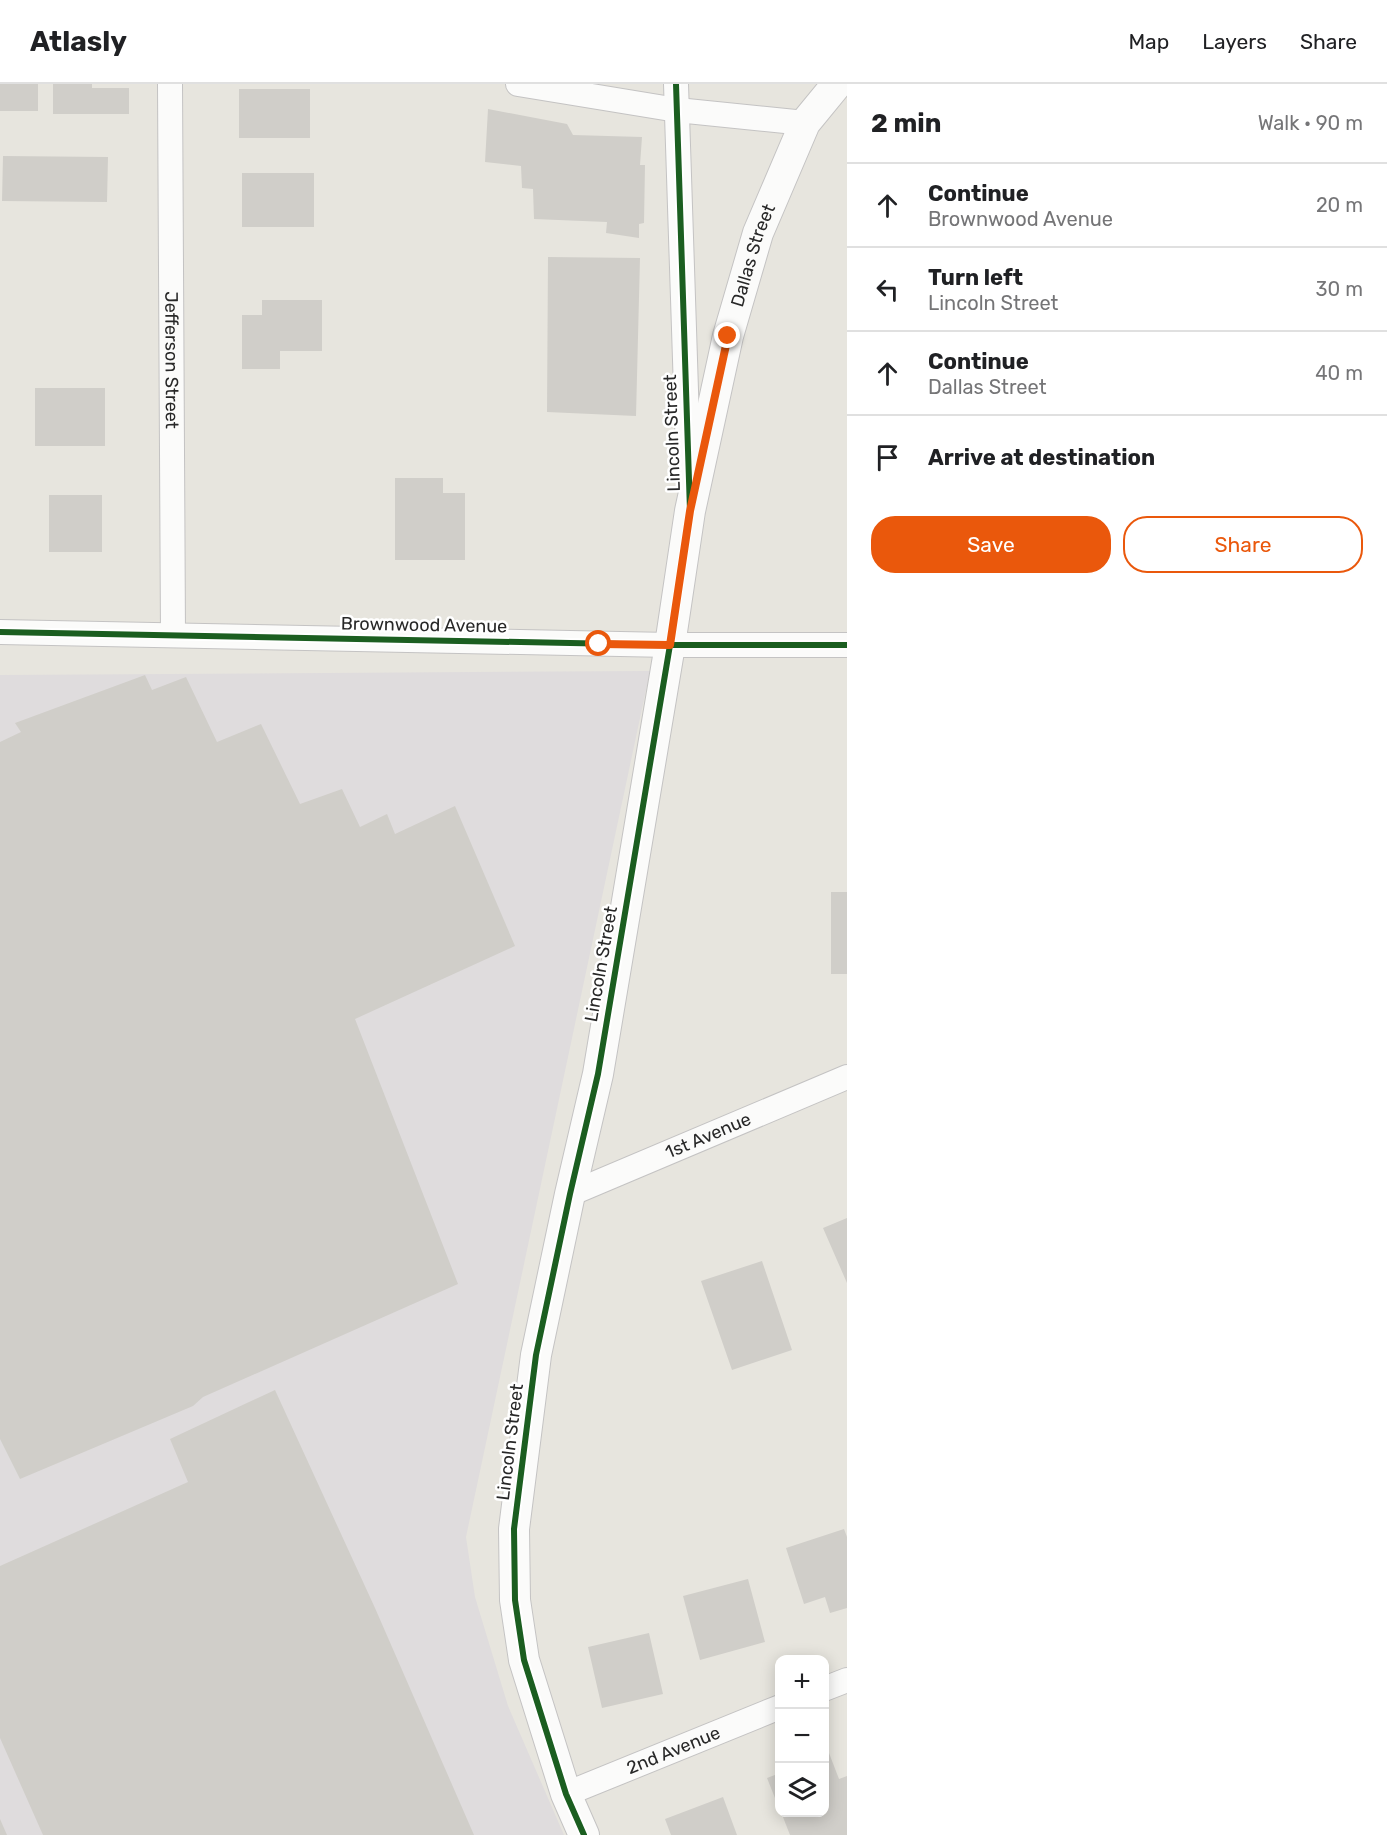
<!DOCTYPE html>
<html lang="en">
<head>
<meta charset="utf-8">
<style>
	:root { --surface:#fff; --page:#f6f6f6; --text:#202124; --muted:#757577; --line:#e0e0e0; --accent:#ea580c }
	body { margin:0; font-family:Rubik,sans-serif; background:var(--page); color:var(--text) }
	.controls { position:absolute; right:18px; bottom:18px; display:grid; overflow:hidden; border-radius:12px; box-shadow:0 3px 15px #0003 }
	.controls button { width:54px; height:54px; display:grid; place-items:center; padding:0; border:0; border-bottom:2px solid var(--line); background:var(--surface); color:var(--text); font:30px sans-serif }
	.stop { position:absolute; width:18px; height:18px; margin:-14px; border:4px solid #ea580c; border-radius:50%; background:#fff }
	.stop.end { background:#ea580c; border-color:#fff; box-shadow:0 2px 6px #0008 }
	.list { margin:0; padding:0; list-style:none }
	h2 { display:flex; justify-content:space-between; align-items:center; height:78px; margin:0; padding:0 24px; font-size:26px }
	h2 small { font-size:20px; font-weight:400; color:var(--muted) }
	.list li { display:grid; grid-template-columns:39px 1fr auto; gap:18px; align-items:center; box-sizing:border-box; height:84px; padding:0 24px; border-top:2px solid var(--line) }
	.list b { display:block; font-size:22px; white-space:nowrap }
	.list p { margin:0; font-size:20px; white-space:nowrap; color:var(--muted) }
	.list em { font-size:20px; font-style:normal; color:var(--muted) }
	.actions { display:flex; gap:12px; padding:18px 24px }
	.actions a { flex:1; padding:14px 0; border:2px solid var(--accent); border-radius:24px; text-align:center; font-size:21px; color:var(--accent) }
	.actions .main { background:var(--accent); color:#fff }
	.icon { flex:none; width:33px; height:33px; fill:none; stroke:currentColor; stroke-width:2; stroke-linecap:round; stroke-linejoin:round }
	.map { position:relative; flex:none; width:847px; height:1751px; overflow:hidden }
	header { display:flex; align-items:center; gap:36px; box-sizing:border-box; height:84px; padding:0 30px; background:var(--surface); border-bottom:2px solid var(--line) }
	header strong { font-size:28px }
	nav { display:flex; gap:33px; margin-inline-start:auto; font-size:21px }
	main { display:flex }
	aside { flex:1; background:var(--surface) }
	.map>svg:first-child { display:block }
</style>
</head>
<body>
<header>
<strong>Atlasly</strong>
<nav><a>Map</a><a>Layers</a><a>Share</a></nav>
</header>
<main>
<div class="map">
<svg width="847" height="1751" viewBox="0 0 847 1751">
	<rect width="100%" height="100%" fill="#e7e5de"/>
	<path fill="#dfdcdd" d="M650 587 466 1453 475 1513 508 1622 564 1751H0V591Z"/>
	<path fill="#d0cec9" d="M0 0H38V27H0Z
		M53 0H92V4H129V30H53Z
		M239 5H310V54H239Z
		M488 25 567 40 573 51 642 53 640 81H645L644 139 639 140V154L606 149 607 138 534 135 533 105 522 104 521 82 485 78Z
		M3 72 108 73 107 118 2 117Z
		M242 89H314V143H242Z
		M548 173 640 174 636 332 547 328Z
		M262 216H322V267H280V285H242V231H262Z
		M35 304H105V362H35Z
		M395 394H443V409H465V476H395Z
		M49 411H102V468H49Z
		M145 591 152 606 186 593 217 658 261 640 300 720 342 705 360 743 387 730 395 750 455 722 515 862 355 935 458 1200 203 1313 193 1322 20 1395 0 1355V658L21 648 15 639Z
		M831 808H847V890H831Z
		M847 1134V1199L823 1144Z
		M762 1177 792 1266 732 1286 701 1197Z
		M275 1306 375 1524 474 1751H43L0 1654V1482L188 1398 170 1355Z
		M844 1445 847 1453V1524L830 1529 825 1513 804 1520 786 1464Z
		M748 1495 765 1558 700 1576 683 1512Z
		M649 1549 663 1610 602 1624 588 1563Z
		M829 1669 839 1695 847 1692V1751H790L781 1728H824V1671Z
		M780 1689V1723L779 1724 767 1694Z
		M723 1713 737 1751H671L665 1735Z
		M0 1735 7 1751H0Z"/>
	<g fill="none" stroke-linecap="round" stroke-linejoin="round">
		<defs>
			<g id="minor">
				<path id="s1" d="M170 0 173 551"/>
				<path d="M518 0 677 26 805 39"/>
				<path d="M676 0 689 398"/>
				<path d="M0 548 670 561H847"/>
				<path id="s2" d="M570 1110 847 993"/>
				<path d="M824 1605 847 1596"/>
				<path id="s3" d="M566 1710 780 1623"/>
			</g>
			<g id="tertiary">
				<path id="s4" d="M584 1751 566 1710 524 1576 515 1516 514 1445 536 1271 570 1110 598 990 670 561 690 427 728 252 758 149 805 39 837 0"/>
			</g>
		</defs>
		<use href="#minor" stroke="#c4c3c3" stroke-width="26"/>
		<use href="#tertiary" stroke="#c4c3c3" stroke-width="32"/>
		<use href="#minor" stroke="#fbfbfa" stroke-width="24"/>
		<use href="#tertiary" stroke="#fbfbfa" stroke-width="30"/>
		<defs>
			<path id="cycleway" d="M0 548 670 561H847
				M584 1751 566 1710 524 1576 515 1516 514 1445 536 1271 570 1110 598 990 670 561 690 427 676 0"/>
		</defs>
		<use href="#cycleway" stroke="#fff" stroke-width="10"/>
		<use href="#cycleway" stroke="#1b5e20" stroke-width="6"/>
	</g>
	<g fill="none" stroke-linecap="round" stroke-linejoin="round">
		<path stroke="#ea580c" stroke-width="8" d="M599 560 670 561 690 427 728 252"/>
	</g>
	<g text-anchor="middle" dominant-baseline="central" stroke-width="5" stroke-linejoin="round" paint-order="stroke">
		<g font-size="18" fill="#282828" stroke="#fff">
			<text stroke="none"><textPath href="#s4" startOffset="1614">Dallas Street</textPath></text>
			<text stroke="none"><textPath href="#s1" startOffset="276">Jefferson Street</textPath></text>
			<text transform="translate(672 349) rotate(-92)">Lincoln Street</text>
			<text transform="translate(424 541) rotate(1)">Brownwood Avenue</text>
			<text transform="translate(601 880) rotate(-80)">Lincoln Street</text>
			<text stroke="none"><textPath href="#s2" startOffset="150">1st Avenue</textPath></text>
			<text transform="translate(510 1358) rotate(-83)">Lincoln Street</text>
			<text stroke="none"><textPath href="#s3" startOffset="116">2nd Avenue</textPath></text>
		</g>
	</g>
</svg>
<div class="controls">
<button>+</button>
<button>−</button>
<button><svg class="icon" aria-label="layers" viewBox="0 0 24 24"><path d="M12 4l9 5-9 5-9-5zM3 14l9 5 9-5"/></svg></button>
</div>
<div class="stop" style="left:599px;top:560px"></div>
<div class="stop end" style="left:728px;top:252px"></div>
</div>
<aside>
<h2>2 min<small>Walk · 90 m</small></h2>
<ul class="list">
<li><svg class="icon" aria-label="ahead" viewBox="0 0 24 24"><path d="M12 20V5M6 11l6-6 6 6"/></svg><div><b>Continue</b><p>Brownwood Avenue</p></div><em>20 m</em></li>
<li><svg class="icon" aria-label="left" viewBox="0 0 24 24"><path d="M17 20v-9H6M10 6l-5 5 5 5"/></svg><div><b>Turn left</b><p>Lincoln Street</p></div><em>30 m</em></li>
<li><svg class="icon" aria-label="ahead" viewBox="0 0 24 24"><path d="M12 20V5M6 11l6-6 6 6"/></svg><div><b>Continue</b><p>Dallas Street</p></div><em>40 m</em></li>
<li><svg class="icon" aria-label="arrive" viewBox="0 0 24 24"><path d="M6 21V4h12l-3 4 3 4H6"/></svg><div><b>Arrive at destination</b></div></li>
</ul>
<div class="actions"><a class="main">Save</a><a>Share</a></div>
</aside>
</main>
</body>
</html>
